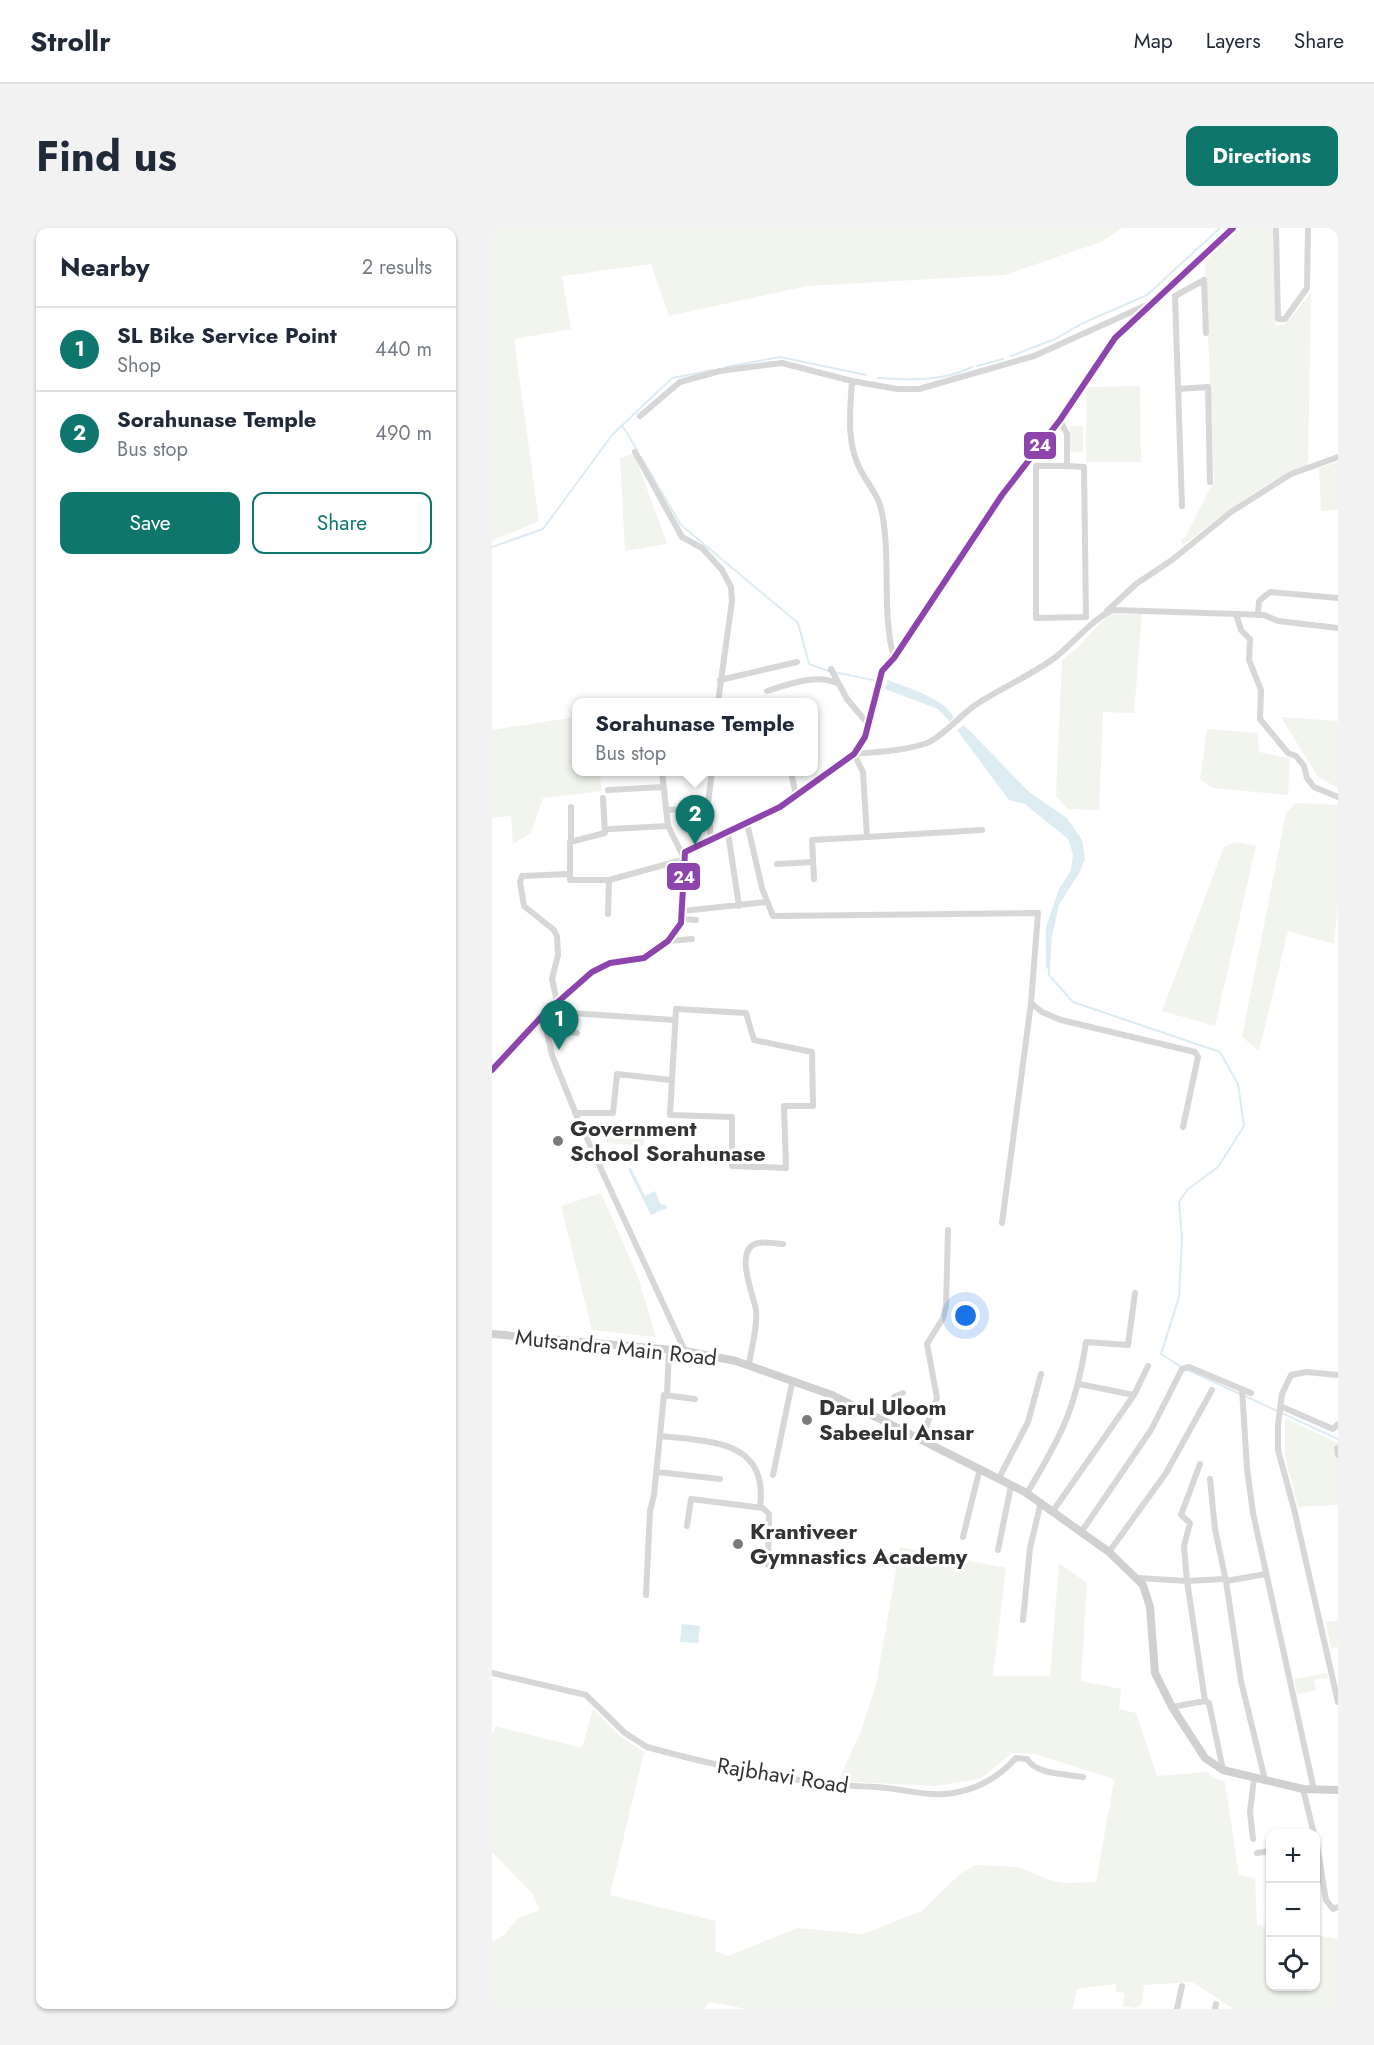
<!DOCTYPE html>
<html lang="en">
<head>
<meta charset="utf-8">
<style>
	:root { --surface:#fff; --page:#f2f2f3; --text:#1f2937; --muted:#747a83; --line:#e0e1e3; --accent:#0f766e }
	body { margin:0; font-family:Jost,sans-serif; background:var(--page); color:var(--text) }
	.controls { position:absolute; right:18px; bottom:18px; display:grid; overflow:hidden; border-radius:12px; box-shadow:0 2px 4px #0004 }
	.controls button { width:54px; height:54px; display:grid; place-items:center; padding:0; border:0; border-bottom:2px solid var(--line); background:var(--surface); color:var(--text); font:30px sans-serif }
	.you { position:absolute; left:474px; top:1088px; width:21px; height:21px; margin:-15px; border:4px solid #fff; border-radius:50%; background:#1a73e8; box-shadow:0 0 0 9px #1a73e833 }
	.badge { display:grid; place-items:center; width:39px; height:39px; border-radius:50%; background:var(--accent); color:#fff; font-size:20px; font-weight:700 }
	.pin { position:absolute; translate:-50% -50px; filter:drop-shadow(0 2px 3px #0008) }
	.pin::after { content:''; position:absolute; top:32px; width:21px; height:18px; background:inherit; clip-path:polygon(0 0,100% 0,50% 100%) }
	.popup { position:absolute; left:80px; top:470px; width:246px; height:78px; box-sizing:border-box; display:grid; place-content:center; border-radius:12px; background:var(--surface); filter:drop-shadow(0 2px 4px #0005); font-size:20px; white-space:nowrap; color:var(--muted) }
	.popup b { font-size:22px; color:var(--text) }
	.popup::after { content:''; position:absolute; left:50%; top:100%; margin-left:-12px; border:12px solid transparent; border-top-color:var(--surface) }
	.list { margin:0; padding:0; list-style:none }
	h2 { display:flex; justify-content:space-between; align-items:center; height:78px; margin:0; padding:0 24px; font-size:26px }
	h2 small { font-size:20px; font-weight:400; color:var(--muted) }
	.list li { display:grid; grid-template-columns:39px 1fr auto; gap:18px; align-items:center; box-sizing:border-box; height:84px; padding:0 24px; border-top:2px solid var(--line) }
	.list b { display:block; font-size:22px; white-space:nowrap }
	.list p { margin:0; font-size:20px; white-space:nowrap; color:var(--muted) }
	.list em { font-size:20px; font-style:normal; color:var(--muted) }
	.actions { display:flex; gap:12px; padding:18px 24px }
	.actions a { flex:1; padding:14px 0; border:2px solid var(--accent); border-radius:12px; text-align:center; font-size:21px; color:var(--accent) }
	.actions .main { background:var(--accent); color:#fff }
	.icon { flex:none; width:33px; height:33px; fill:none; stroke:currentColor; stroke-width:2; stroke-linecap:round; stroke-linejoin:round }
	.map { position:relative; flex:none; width:846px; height:1781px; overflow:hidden; border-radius:12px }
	header { display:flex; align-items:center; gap:36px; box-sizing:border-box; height:84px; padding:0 30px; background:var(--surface); border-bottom:2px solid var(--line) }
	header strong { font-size:28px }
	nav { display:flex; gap:33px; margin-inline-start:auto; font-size:21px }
	.intro { display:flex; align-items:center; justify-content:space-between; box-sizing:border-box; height:144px; padding:0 36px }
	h1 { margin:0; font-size:42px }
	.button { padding:15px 27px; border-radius:12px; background:var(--accent); color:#fff; font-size:21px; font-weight:700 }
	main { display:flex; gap:36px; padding:0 36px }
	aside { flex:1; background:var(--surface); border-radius:12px; box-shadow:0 2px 4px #0004 }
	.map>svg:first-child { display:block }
</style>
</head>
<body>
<header>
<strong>Strollr</strong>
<nav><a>Map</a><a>Layers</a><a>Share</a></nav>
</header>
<div class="intro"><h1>Find us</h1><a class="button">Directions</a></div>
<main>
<aside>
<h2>Nearby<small>2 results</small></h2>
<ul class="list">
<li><span class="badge">1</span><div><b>SL Bike Service Point</b><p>Shop</p></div><em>440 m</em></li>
<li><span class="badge">2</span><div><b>Sorahunase Temple</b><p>Bus stop</p></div><em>490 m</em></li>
</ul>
<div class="actions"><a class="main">Save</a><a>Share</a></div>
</aside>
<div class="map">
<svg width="846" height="1781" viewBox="0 0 846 1781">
	<rect width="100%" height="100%" fill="#fff"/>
	<path fill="#f1f5ed" d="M0 0H630L609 14 512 47 315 58 177 88 159 36 70 48 79 101 22 111 47 293 0 313Z
		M750 0H781L783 97H793L819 65 816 238C769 254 731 287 691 317L689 311 693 310 722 253 713 32Z
		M648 158 649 234H594V159Z
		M578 198H591V224H578Z
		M142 225 175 316 133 323 128 230Z
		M846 234V282L829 283 827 240Z
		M650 386 642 485 611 484 607 582 576 581 564 568 570 432 585 420 616 387Z
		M84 489 85 544H107L110 563 51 570 39 605 21 616 19 588 0 590V502Z
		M789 489 846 493V560L826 549Z
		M715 501 766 505 767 524 798 530 796 567 720 560 708 551Z
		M804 575 846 577V675L842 716 796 703 767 823 750 809 794 585Z
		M744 614 764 618 723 798 670 783 732 619Z
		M116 896 153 899 152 918 115 915Z
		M109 965 146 1049 164 1109 100 1102 69 978Z
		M793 1190 846 1215V1277L806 1279 793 1229Z
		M408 1319 514 1340 501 1448H558L567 1335 595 1355 589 1453 629 1461 627 1481 644 1485 665 1548 715 1544 722 1550 733 1554 747 1647 763 1650 765 1697 778 1700V1758H824V1707L846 1711V1781H742L700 1754 652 1757 650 1776 643 1780 631 1778 632 1765 624 1764V1756L585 1761 581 1781H255L217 1774 213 1781H0V1714L13 1706 26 1690 48 1682 40 1665 0 1624V1508L3 1498 90 1520 101 1481 128 1508 152 1524 118 1667 224 1693 223 1723 236 1728 305 1700 371 1706 430 1683 468 1646 484 1637 527 1639 557 1652 573 1655 604 1654 622 1553 619 1550 543 1526 520 1525 488 1551 442 1558 346 1553 368 1506 384 1457Z
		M846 1392V1419L839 1420 834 1394Z
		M835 1445 836 1450 822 1452 824 1462 805 1466 802 1451Z"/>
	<path fill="#ddebf3" d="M396 452C418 461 448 468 462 489L458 494 446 481 393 461Z
		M472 497 537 564 575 590 590 612 593 631 587 645 567 677 560 708 558 736 554 742V699L567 661 579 642 581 626 576 611 533 576 517 572 465 502Z
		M139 940 153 968 163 963 169 977 173 976 175 980 159 987 136 941Z
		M190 1396 208 1398 206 1415 188 1414Z"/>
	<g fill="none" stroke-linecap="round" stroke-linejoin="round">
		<path stroke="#ddebf3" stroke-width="2" d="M519 128 563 111 591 95 655 67 728 0
			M485 138 511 131
			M234 139 288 129 374 147
			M386 150C419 152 450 154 480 139
			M130 197 145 222
			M149 229 189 297 306 395 317 436 337 443
			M0 319 51 301 120 207 180 150 221 142
			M342 444 381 452
			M557 736V747L581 774 728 824 746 856 752 898 726 939 695 962 687 974 690 1010 687 1069 669 1126 691 1140
			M696 1142 748 1166
			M753 1168 846 1211"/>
		<path stroke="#d7d7d7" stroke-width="6" d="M784 0 786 91H793L815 60 816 0
			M360 153C358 183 354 216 369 243 383 268 388 267 392 297 398 342 390 386 402 430
			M686 161 716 159 718 254
			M148 188 188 154 228 143 290 135 360 153 405 161H427L542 128 657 76
			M568 192 575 206V238H544V390L594 389 592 239 575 238
			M143 224 190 309 210 320 230 342 239 359 240 373 226 474
			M690 278 683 68 712 52 714 105
			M615 383 644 356 680 332 739 284 799 246 846 229
			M744 386 772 387 786 393 846 400
			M766 387 767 373 778 364 846 370
			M339 441 355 471 376 496
			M228 452 305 434
			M275 463C298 456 324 445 347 456
			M170 544 176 598 191 628
			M299 544 304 568
			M116 562 171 559
			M111 570 113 605 78 614V652H117L190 632
			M174 582 216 580
			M255 595 270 660 281 688 546 685 539 775 510 995
			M118 601 176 598
			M236 605 247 678
			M375 609 490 602
			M219 611 216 575 220 544
			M79 613V579
			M285 636 321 634
			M322 651 320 612 375 609 371 544 362 526C385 524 412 523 435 515 450 509 468 488 482 478 508 460 539 448 565 428 579 417 607 385 622 382L744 386 749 402 758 411 757 432 769 462 768 491 796 525 804 528 812 538 815 550 822 559 846 569
			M191 683 275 674
			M116 686 117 652
			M190 691 204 692
			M176 713 200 711
			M65 774 60 751 66 727 65 709 62 702 32 678 28 654 30 648 77 646
			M539 775 550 784 569 792 703 824 706 829 691 899
			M59 780 65 784 182 792
			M184 781 254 785 262 812 320 824 321 878H292L294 940 240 938V889L178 887Z
			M51 787 60 827 86 891 193 1123
			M53 801 85 805
			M83 885H121L125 846 179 852
			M257 1137C259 1120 266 1100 264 1082 262 1068 240 1019 267 1015 274 1013 283 1016 291 1016
			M846 1147 814 1144 799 1147 790 1166 786 1197V1222L802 1281 846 1474
			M587 1156 642 1167
			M750 1161 755 1240 761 1285 822 1562
			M175 1167 177 1122
			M788 1178 841 1201 846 1196
			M391 1193 402 1169 411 1165
			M169 1208C217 1214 277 1211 268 1279
			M429 1212 445 1170 435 1116 451 1090 454 1078 456 1002
			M845 1220 846 1227
			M708 1236 689 1287 698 1295 692 1318 695 1353 713 1473 717 1475 731 1542
			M165 1244 228 1251
			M281 1247 300 1155
			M507 1250 536 1194 549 1146
			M718 1251 723 1301 734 1353 749 1453 773 1552
			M535 1265C569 1209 584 1180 594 1114L636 1117 643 1065
			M561 1283 642 1167 656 1138
			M195 1298 199 1271 271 1280 277 1286 276 1337
			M590 1303 659 1202 690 1141 697 1139 759 1165
			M471 1309 488 1240
			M506 1322 519 1258
			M617 1324 674 1245 720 1162
			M646 1350 695 1353 733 1351
			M734 1353 774 1346
			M154 1367 158 1283 162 1267 172 1167 203 1171
			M531 1392 538 1320 549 1274
			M0 1445 94 1467 133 1505 155 1519C232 1540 305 1556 384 1559 407 1560 430 1568 452 1566 481 1564 505 1551 524 1530L535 1531C545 1547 574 1546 591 1549
			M680 1479 713 1473
			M811 1561 822 1606
			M761 1611 758 1584 762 1550
			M824 1611 834 1672 841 1681 846 1679
			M765 1625 778 1623
			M685 1781 690 1758
			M723 1781 724 1776"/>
		<path stroke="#d0d0d0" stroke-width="8" d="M0 842 51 787 100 744 118 735 152 730 176 713 189 695 193 624 288 579 362 526 373 509 390 443 402 430 510 267 568 192 623 110 741 0
			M0 1106 193 1123 244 1133 340 1167 533 1264 617 1324 651 1357 658 1379 663 1445 680 1479 713 1530 731 1542 811 1561 846 1562"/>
		<defs>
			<path id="bus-1" d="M0 842 51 787 100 744 118 735 152 730 176 713 189 695 193 624 288 579 362 526 373 509 390 443 402 430 510 267 568 192 623 110 741 0"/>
		</defs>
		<use href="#bus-1" stroke="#fff" stroke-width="10"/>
		<use href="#bus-1" stroke="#8e44ad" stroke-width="6"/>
	</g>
	<g fill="#7a7a7a" stroke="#fff" stroke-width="2">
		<circle cx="66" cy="913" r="6"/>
		<circle cx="315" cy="1192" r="6"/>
		<circle cx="246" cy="1316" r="6"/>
	</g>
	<g text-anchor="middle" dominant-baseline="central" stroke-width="6" stroke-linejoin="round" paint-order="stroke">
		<g font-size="22" font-weight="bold" fill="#333" stroke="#fff" text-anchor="start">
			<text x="78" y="900">Government<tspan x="78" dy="25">School Sorahunase</tspan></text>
			<text x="327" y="1179">Darul Uloom<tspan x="327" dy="25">Sabeelul Ansar</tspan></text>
			<text x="258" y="1303">Krantiveer<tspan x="258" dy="25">Gymnastics Academy</tspan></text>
		</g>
		<g font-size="22" fill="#333" stroke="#fff">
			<text transform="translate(124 1119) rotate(6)">Mutsandra Main Road</text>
			<text transform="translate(291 1547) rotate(9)">Rajbhavi Road</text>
		</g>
	</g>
	<g stroke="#fff" stroke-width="2">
		<rect x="531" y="203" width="34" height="29" rx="6" fill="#8e44ad"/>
		<rect x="174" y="634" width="35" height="29" rx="6" fill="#8e44ad"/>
	</g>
	<g font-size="16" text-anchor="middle" font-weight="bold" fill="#fff">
		<text x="548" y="223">24</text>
		<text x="192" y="655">24</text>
	</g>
</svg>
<div class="controls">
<button>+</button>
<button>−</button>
<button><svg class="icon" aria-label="locate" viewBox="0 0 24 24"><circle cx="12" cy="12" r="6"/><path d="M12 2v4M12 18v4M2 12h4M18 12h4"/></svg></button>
</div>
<div class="you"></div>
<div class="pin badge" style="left:67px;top:822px">1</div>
<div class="pin badge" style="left:203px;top:617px">2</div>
<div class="popup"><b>Sorahunase Temple</b>Bus stop</div>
</div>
</main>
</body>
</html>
